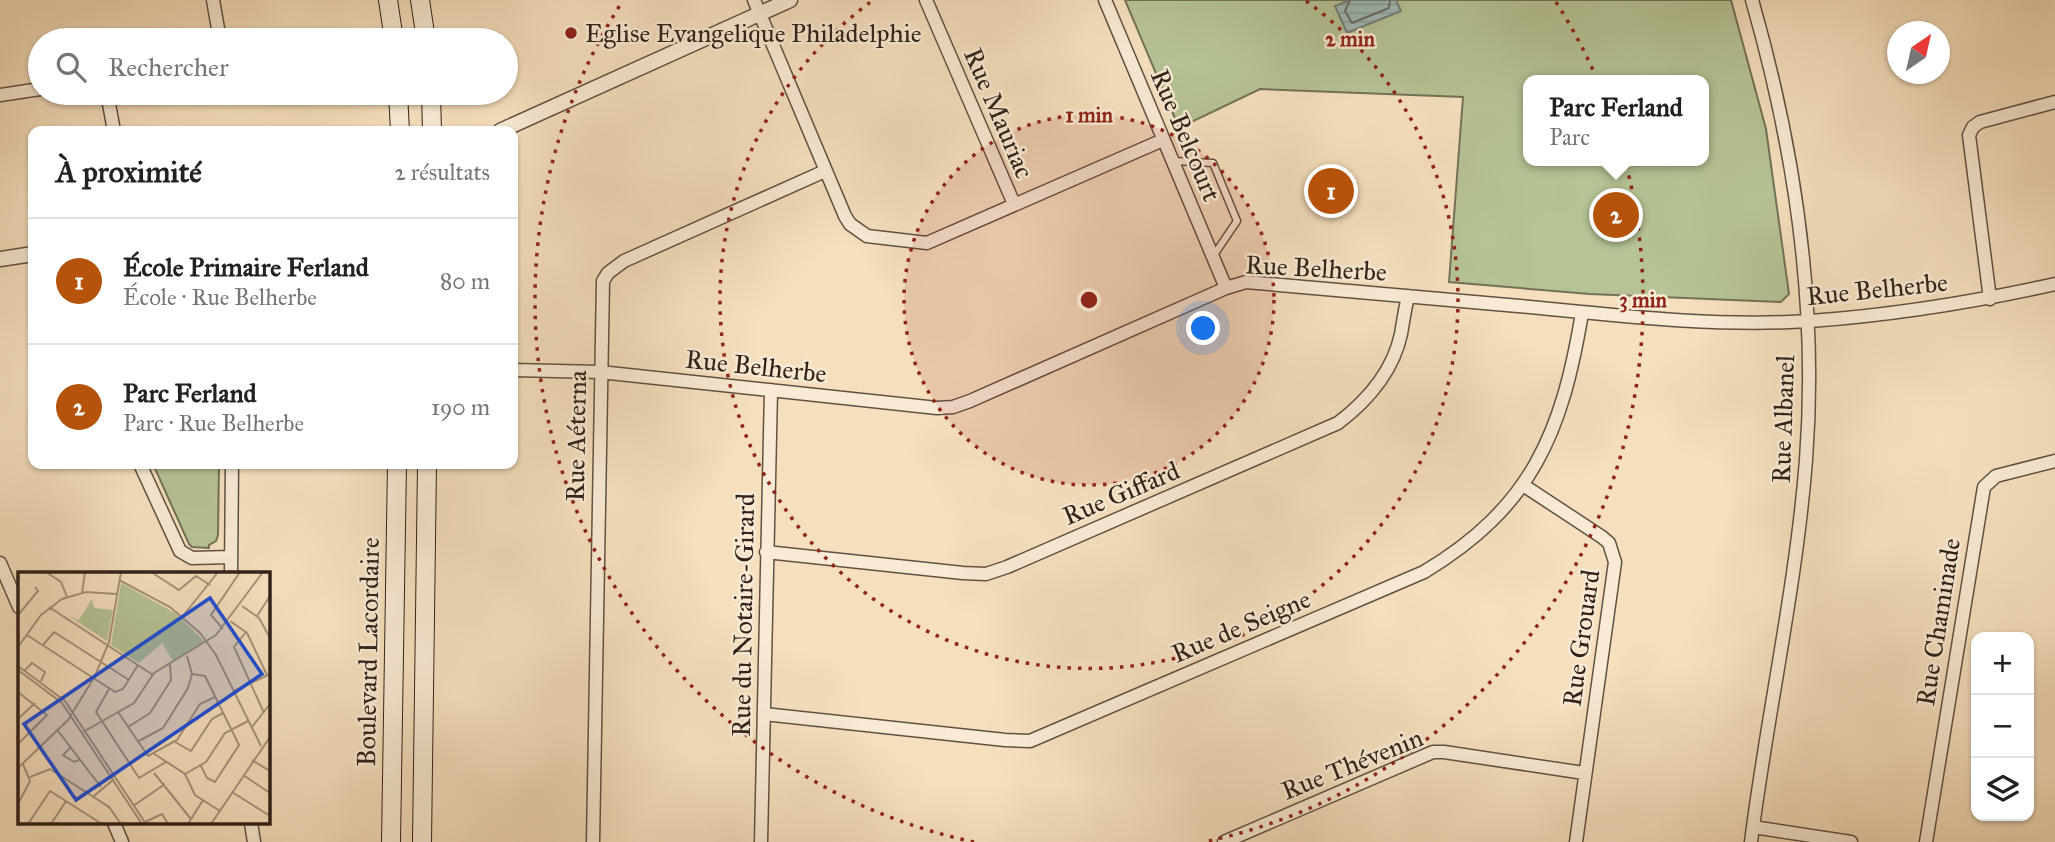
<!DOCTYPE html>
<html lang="fr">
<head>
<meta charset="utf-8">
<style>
	:root { --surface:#fff; --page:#f6f6f6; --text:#222; --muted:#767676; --line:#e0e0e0; --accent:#b45309 }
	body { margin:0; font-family:"IM FELL Great Primer",serif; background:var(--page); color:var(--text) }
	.controls { position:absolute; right:21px; bottom:21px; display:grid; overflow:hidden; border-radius:14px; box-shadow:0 2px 5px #0004 }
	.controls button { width:63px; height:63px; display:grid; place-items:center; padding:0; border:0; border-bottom:2px solid var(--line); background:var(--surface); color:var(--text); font:35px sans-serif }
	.compass { position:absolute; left:1887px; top:21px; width:63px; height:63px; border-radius:50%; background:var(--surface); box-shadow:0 2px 5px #0004; rotate:34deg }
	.you { position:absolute; left:1204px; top:329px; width:24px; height:24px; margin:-18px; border:5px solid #fff; border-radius:50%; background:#1a73e8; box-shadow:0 0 0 10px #1a73e833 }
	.badge { display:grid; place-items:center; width:46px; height:46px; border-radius:50%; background:var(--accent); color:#fff; font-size:23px; font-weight:700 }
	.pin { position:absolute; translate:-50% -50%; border:4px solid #fff; box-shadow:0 2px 7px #0006 }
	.popup { position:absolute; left:1523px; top:75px; width:186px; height:91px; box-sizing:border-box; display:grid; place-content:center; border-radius:14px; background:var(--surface); filter:drop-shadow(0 2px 5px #0005); font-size:23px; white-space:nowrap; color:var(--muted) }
	.popup b { font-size:26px; color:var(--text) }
	.popup::after { content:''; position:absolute; left:50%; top:100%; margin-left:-14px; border:14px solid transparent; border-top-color:var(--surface) }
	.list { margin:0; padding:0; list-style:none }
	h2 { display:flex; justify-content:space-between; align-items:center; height:91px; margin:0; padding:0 28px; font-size:30px }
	h2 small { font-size:23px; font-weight:400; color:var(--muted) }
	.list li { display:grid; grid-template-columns:46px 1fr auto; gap:21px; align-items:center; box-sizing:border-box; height:126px; padding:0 28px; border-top:2px solid var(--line) }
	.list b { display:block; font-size:26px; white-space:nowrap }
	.list p { margin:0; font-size:23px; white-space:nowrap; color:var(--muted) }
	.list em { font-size:23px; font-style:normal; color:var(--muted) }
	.icon { flex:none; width:38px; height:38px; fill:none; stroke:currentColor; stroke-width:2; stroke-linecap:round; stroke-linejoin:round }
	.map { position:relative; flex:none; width:2055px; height:842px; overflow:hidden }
	.search { position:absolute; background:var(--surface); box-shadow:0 2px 5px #0004; left:28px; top:28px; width:490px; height:77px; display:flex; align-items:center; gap:18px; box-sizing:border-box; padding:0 24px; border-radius:38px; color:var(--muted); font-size:26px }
	.panel { position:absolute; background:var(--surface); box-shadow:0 2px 5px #0004; left:28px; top:126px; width:490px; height:343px; border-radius:14px }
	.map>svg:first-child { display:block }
</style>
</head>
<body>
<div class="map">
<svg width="2055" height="842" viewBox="0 0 2055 842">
	<defs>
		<pattern id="water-rules" width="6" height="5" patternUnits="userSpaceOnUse" patternTransform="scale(1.75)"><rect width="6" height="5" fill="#9ebbb8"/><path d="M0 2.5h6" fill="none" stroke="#88a09e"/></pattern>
	</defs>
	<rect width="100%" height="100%" fill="#f5dfbd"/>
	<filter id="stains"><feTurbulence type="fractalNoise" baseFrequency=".00286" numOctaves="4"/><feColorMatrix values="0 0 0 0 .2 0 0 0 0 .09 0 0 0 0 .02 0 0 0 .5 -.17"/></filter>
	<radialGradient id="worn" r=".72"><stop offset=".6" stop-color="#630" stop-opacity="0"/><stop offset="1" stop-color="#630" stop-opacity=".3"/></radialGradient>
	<path fill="#b6c395" stroke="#737258" stroke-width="2" fill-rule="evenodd" d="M1125 0H1731L1766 129 1789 294 1781 302 1590 294 1449 282 1463 97 1260 89 1179 128ZM1528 80H1704V161H1528Z
		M153 464H219L218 535 216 541 209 545V548L192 547 189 544Z"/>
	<path fill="url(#water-rules)" stroke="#727e79" stroke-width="2" d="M1350 0H1396L1401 11 1347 33 1335 6Z"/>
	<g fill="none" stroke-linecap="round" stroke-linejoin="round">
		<path stroke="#676e69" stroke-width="2" d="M1350 0 1345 11 1352 23 1389 8 1390 0"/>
		<defs>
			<path id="service" d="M1174 161 1213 163 1237 221 1214 255"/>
			<path id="minor" d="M213 0 220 40
				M754 0 845 216 850 224 867 236 927 243 1163 140
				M926 0 1014 204
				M1105 0 1226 288
				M107 93 114 131
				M0 95 40 89
				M1990 299 1969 135 1973 127 1980 122 2055 102
				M513 370 600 372 937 408 953 407 970 401 1226 288 1246 282C1341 290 1436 298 1530 307 1622 316 1717 327 1810 321 1892 315 1974 302 2055 284
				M140 464 180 551 192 558 231 557
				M1523 485 1602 537 1609 543 1615 562 1576 842
				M766 552 963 573 986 574 1007 567 1338 423C1367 401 1393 371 1401 334 1403 322 1405 309 1408 296
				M0 563 19 607
				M231 574 232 464
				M764 714 1005 740 1030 741 1424 572C1532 507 1562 433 1582 313
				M114 823 122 842
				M251 823 254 842
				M1753 827 1851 842
				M593 842 603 281 608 273 624 261 825 171
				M761 842 771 390
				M1224 842 1433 752H1444L1584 773
				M1751 842C1767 715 1796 588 1806 460 1818 304 1795 150 1752 0
				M1926 842 1984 487 1996 476 2055 461"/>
			<path id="tertiary" d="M500 131 790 0
				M0 259 33 254"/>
			<path id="secondary" d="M388 0 394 40
				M420 0 426 40
				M398 93 400 131
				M431 93 432 131
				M391 842 397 464
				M422 842 427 464"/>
		</defs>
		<use href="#service" stroke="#615143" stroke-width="9"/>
		<use href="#minor" stroke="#615143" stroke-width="15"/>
		<use href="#tertiary" stroke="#615143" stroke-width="17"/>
		<use href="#secondary" stroke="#30221a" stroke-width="20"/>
		<use href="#service" stroke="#f8ead4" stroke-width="6"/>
		<use href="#minor" stroke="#f8ead4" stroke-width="12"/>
		<use href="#tertiary" stroke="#f8ead4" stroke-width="14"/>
		<use href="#secondary" stroke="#f8ead4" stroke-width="18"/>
	</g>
	<circle cx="1089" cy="300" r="185" fill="#8f2418" fill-opacity=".12"/>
	<g fill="none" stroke="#8f2418" stroke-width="3.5" stroke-dasharray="3.5 7">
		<circle cx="1089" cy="300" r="185"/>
		<path d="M1306 1A369 369 0 1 1 872 1"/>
		<path d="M974 842A554 554 0 0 1 622 2M1556 2A554 554 0 0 1 1204 842"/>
	</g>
	<circle fill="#8f2418" stroke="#f8ead4" stroke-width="2.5" cx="571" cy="33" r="7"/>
	<g text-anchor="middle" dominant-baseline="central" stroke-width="5" stroke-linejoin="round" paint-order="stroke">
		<g font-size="26" fill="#30221a" stroke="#f8ead4" text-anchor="start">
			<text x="585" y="33">Eglise Evangelique Philadelphie</text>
		</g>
		<g font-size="26" fill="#30221a" stroke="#f8ead4">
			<text transform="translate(999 113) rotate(67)">Rue Mauriac</text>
			<text transform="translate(1186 135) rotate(67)">Rue Belcourt</text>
			<text transform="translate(1316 268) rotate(3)">Rue Belherbe</text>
			<text transform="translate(1877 289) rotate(-6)">Rue Belherbe</text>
			<text transform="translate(756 366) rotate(6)">Rue Belherbe</text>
			<text transform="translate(1783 419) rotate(-88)">Rue Albanel</text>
			<text transform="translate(576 436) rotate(-89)">Rue Aéterna</text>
			<text transform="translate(1121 493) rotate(-23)">Rue Giffard</text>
			<text transform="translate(743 615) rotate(-89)">Rue du Notaire-Girard</text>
			<text transform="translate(1938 622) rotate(-81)">Rue Chaminade</text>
			<text transform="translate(1241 626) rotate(-23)">Rue de Seigne</text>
			<text transform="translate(1581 638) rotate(-82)">Rue Grouard</text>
			<text transform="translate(368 652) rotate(-89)">Boulevard Lacordaire</text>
			<text transform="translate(1352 764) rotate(-22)">Rue Thévenin</text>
		</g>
	</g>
	<g transform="translate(18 572)">
		<rect width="252" height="252" fill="#f5dfbd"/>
		<path d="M103 11 157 41 186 69 155 89 144 71 121 91 93 73ZM74 27 76 36 95 38 89 69 51 44 61 48Z" fill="#b6c395"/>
		<path fill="none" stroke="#a6937c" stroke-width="2" d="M28 0 43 10 49 25M133 0 161 18 178 4 192 13M101 8 152 35 182 61 198 83 243 174M64 21 67 0M224 34 241 46 252 66M31 35 135 103M0 43 20 19 17 15M165 44 200 0M239 44 252 24M212 49 229 61 249 103M205 57 193 43 222 0M228 60 216 75 246 141M9 63 97 120 105 117 120 93M25 73 36 60 111 108M0 75 23 43 44 27 68 20 99 22M0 94 47 129 128 252M0 98 44 131 124 252M7 98 14 91 27 100 23 109M174 102 187 104 221 173 197 210 189 206 183 194M91 117 78 140 121 206 148 190M216 119 252 102M0 120 29 143 0 172M100 140 130 184 159 168 182 132 197 125M0 147 17 131M110 155 132 141 153 108 152 92M234 155 252 132M40 159 83 215M65 160 116 131 136 101 198 63 245 0M119 170 145 156 170 116 174 102 169 84M157 170 173 179 194 147 205 141M53 175 45 183 56 190 61 188M135 181 167 202 177 223 202 239M234 188 252 199M0 196 50 148 77 104 91 70 103 0M136 201 173 247M167 202 188 190 207 161 230 149M225 203 252 221M12 205 32 197 91 235 103 252M214 220 252 244M76 224 96 207M0 232 12 209 5 192M115 234 147 212M125 251 144 242 150 252M10 252 32 219 84 252M33 252 48 229M170 252 185 228M193 252 252 165"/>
		<path fill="#1d4ed8" fill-opacity="0.15" stroke="#1d4ed8" stroke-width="3.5" d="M192 26 244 102 58 228 6 152Z"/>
		<rect width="252" height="252" fill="none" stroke="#30221a" stroke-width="3.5"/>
	</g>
	<circle cx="1089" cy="300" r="10" fill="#8f2418" stroke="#f8ead4" stroke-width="3.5"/>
	<g font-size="21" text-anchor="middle" font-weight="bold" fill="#8f2418" stroke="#f8ead4" stroke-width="5" stroke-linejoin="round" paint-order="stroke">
		<text x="1350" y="46">2 min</text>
		<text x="1089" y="122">1 min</text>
		<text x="1643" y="307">3 min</text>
	</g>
	<rect width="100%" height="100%" filter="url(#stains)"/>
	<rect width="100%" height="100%" fill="url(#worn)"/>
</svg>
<div class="controls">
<button>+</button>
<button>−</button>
<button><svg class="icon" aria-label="layers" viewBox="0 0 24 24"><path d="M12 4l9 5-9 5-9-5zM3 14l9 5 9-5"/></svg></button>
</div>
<svg class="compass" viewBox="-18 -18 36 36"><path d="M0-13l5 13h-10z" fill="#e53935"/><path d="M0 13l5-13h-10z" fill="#767676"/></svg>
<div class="you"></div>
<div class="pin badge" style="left:1331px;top:191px">1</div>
<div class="pin badge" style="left:1616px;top:215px">2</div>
<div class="popup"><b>Parc Ferland</b>Parc</div>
<div class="search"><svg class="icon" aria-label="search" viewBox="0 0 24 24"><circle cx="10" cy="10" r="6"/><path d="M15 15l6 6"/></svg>Rechercher</div>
<section class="panel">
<h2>À proximité<small>2 résultats</small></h2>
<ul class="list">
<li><span class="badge">1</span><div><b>École Primaire Ferland</b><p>École · Rue Belherbe</p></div><em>80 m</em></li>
<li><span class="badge">2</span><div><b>Parc Ferland</b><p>Parc · Rue Belherbe</p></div><em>190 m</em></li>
</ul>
</section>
</div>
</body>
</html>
